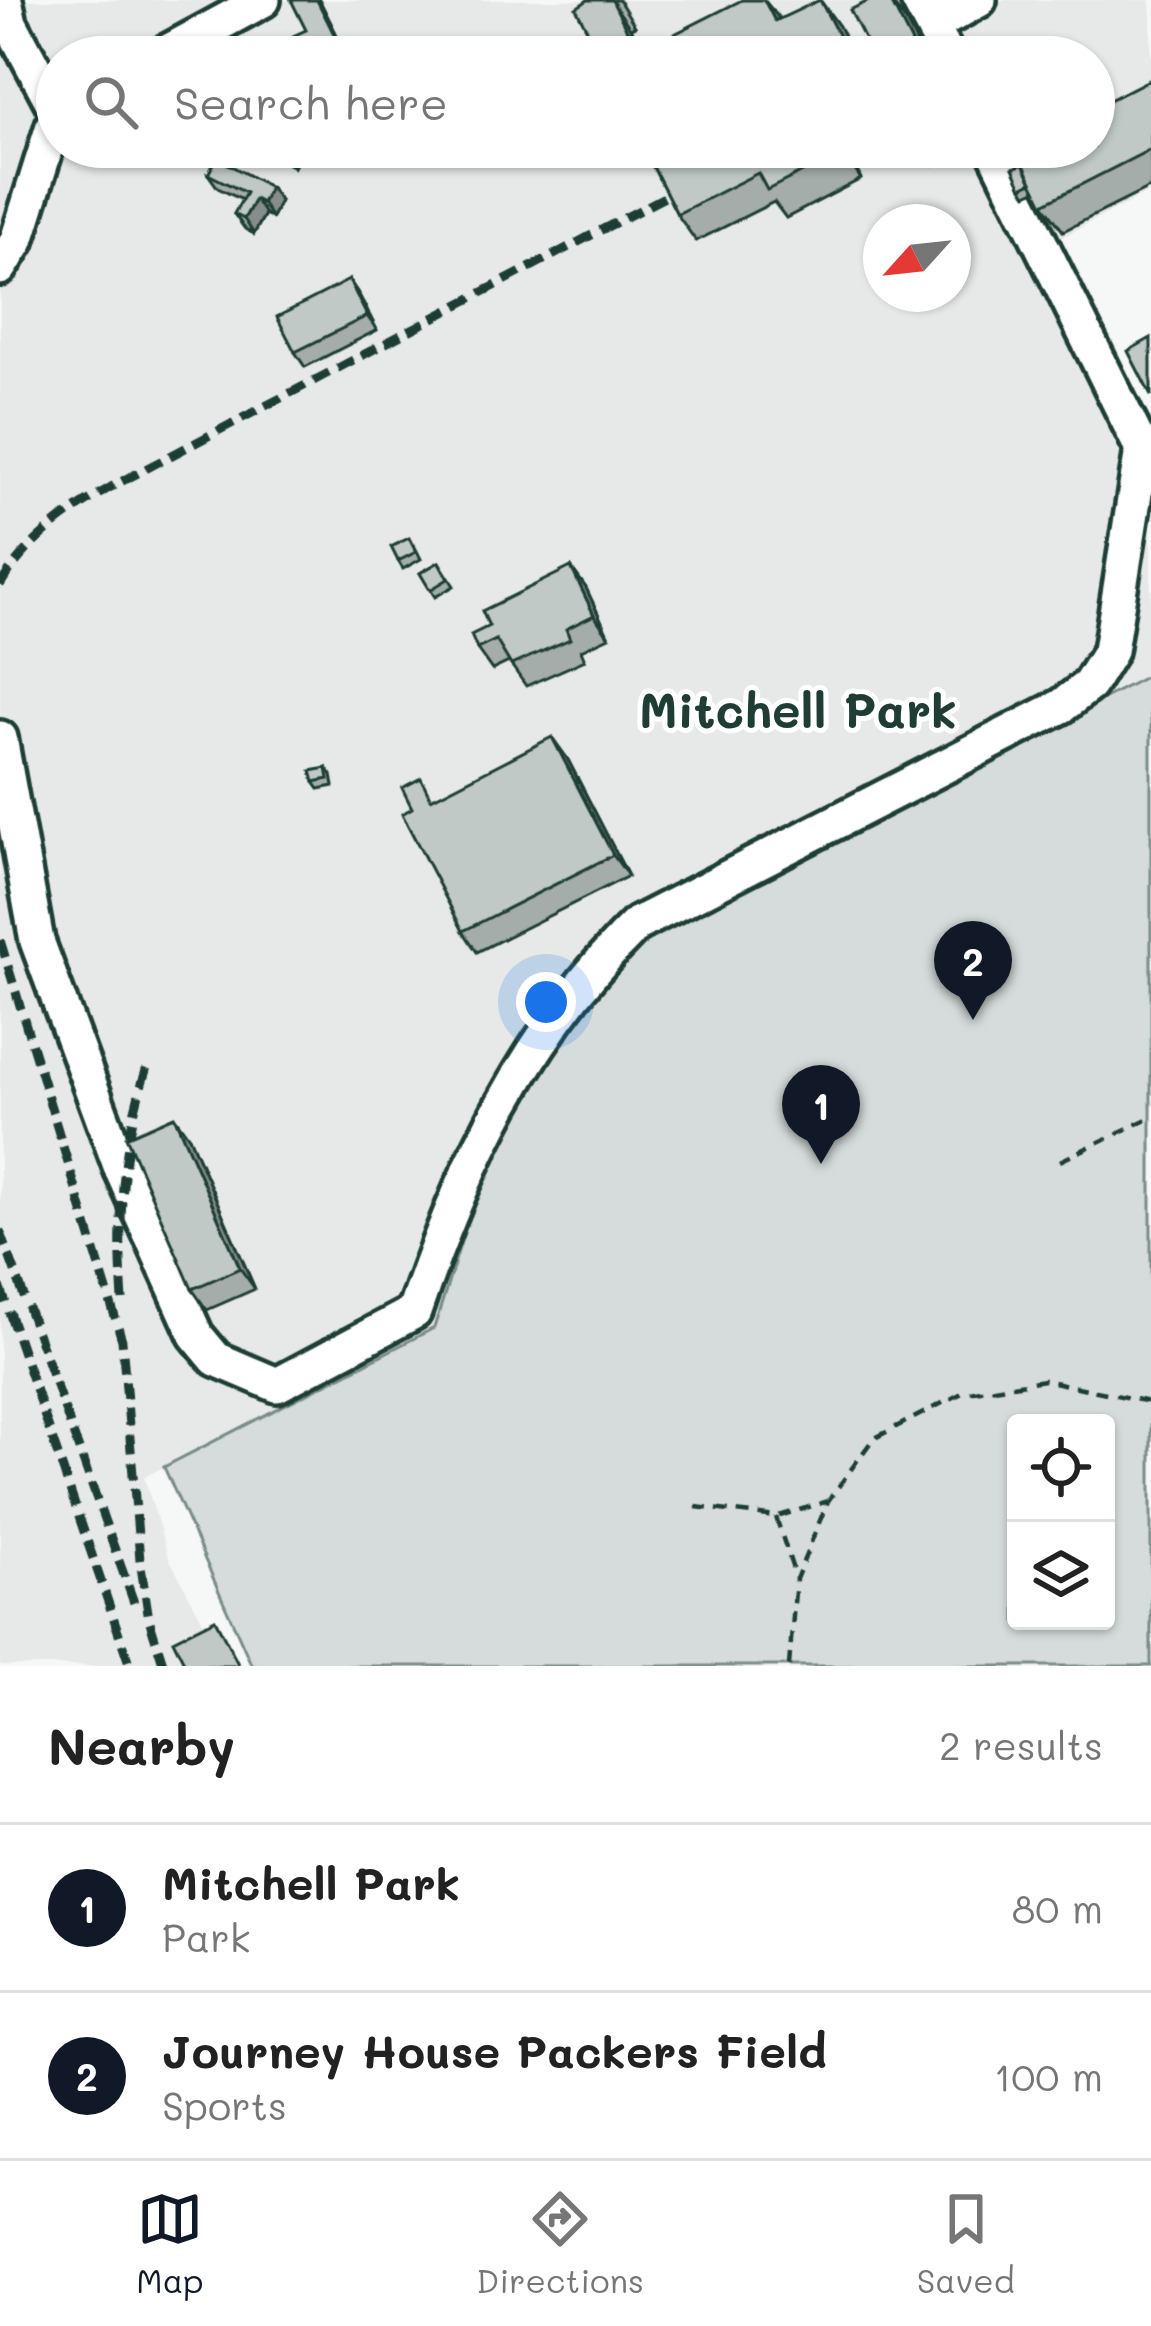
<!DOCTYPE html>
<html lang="en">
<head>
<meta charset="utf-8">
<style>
	:root { --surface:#fff; --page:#f6f6f6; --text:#222; --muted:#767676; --line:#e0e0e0; --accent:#111827 }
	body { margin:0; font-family:Mali,sans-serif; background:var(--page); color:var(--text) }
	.controls { position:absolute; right:36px; bottom:36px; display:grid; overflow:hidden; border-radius:12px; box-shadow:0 3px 9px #0004 }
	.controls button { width:108px; height:108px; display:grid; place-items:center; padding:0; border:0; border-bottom:3px solid var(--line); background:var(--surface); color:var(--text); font:60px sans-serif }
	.compass { position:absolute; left:863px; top:204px; width:108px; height:108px; border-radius:50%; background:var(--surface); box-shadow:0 3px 9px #0004; rotate:243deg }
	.you { position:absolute; left:546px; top:1002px; width:42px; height:42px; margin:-30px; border:9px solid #fff; border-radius:50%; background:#1a73e8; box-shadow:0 0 0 18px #1a73e833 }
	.badge { display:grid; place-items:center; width:78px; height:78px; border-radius:50%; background:var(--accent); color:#fff; font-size:39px; font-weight:700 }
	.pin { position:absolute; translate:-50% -99px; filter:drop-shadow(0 3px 6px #0008) }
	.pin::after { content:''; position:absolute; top:63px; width:42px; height:36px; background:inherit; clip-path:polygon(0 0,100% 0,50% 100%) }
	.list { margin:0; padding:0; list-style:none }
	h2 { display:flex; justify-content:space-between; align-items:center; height:156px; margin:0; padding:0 48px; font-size:51px }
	h2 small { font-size:39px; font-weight:400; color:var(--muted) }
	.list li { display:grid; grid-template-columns:78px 1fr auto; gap:36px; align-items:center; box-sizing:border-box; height:168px; padding:0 48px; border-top:3px solid var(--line) }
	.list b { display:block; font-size:45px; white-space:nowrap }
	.list p { margin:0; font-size:39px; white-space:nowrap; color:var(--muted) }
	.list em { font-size:39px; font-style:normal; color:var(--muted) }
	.icon { flex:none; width:66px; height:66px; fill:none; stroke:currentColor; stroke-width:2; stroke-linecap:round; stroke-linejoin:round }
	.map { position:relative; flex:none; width:1151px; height:1666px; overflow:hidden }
	.search { position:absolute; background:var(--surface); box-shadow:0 3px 9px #0004; left:36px; right:36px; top:36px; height:132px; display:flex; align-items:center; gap:30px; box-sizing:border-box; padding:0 42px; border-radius:66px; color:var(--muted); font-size:45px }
	.sheet { height:492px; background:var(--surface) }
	nav { display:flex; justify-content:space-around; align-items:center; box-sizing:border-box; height:168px; border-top:3px solid var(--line); background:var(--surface); font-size:33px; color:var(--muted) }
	nav a { display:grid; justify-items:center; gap:6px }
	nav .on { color:var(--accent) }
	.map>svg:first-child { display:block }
</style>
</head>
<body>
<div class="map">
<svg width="1151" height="1666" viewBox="0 0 1151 1666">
	<rect width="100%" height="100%" fill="#f6f7f7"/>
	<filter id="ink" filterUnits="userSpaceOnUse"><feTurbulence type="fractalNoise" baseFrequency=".00833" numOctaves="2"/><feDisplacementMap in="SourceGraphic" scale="24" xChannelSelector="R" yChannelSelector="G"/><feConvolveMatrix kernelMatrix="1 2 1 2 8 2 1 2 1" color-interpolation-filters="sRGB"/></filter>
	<g filter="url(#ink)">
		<path fill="#e6e9e8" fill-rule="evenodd" d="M0 0H1151V191L1053 242 1151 429V674L645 936 518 1112 470 1213 434 1328 144 1477 168 1556 227 1666H0ZM57 57H1094V147H57ZM881 222H953V294H881Z"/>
		<path fill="#d6dcdb" stroke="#7a8c88" stroke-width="3" fill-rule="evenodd" d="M1151 674V1666H252L164 1467 434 1328 470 1213 518 1112 573 1023 645 936ZM1016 1423H1106V1621H1016Z"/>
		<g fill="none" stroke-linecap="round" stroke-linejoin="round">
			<defs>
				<path id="minor" d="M5 0 10 23 57 111
					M918 0 948 57
					M932 26 979 0
					M158 57 263 0
					M0 268 17 241 57 113
					M0 738 37 941 122 1171 196 1335 216 1359 277 1385 414 1312C462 1168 528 1031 637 924L1062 706 1089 685 1110 651 1142 449 993 147"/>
			</defs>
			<use href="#minor" stroke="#1f3d34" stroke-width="42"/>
			<path stroke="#1f3d34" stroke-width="4.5" stroke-dasharray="12 9" stroke-linecap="butt" d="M1060 1161 1151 1117
				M696 1507 776 1517 828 1501
				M776 1517 796 1579
				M789 1666 796 1579 828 1501 873 1439 962 1393 1044 1380 1149 1402 1151 1413"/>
			<use href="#minor" stroke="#fff" stroke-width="33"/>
			<path stroke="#1f3d34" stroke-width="9" stroke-dasharray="18 9" stroke-linecap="butt" d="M0 585C28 540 67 513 111 487L672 193
				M0 940 122 1340 140 1560 149 1619 164 1666
				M0 1230 137 1611
				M0 1286 130 1666
				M123 1300C117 1217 122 1141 149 1061"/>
		</g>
		<path fill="#a5adaa" stroke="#1f3d34" stroke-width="3" d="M319 0 348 57H272L297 44 306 30Z
			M588 0H619L635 26 630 28 645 57H601Z
			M1151 79V187L1063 231 1043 204 1036 190 1027 194 1022 187 1023 164Z
			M256 147H304L294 167Z
			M643 147H879L852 161 861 179 786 218 774 202 696 241 677 214Z
			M921 147H970L972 150 934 165Z
			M208 174 270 187 280 201 272 218 265 214 254 234 245 229 234 214 242 200 218 188Z
			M349 280 359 295 377 330 305 367 295 352Z
			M414 545 421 559 403 569 398 561Z
			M439 562 454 586 435 597 420 573Z
			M571 567 586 588 609 637 581 650 585 660 526 686 509 662 492 670 477 649 489 626Z
			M567 758 628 876 477 952 463 931 434 797Z
			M327 768 332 775 334 786 319 789 314 782Z
			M189 1137 255 1289 207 1310 192 1289Z"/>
		<path fill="#868d8b" stroke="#1f3d34" stroke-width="3" d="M317 0 321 3 348 57 340 46Z
			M611 0 630 28 645 57H640Z
			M764 0 779 18 775 21Z
			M820 0 839 26 854 57 846 50Z
			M890 0 905 20 924 57H919Z
			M287 147H304L294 167 284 153Z
			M839 147H842L852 161 861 179Z
			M270 187 280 201 272 218 262 203Z
			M255 199 265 214 254 234 244 219Z
			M349 280 359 295 377 330 367 316Z
			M571 567 586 588 609 637 594 615Z
			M552 737 567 758 628 876 613 855Z
			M174 1116 189 1137 255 1289 240 1268Z"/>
		<path fill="#c0c9c6" stroke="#1f3d34" stroke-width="3" d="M291 0H317L340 46 319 57H272L297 44 293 36 306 30Z
			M588 0H612L640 57H601L576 8Z
			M742 0H764L775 21 820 0 846 50 865 40 850 10 871 0H890L919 57H647L643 50Z
			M1151 79V149L1043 204 1015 147H1094V108Z
			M643 147H839L842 152 767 190 758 173 677 214Z
			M217 158 270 187 262 203 255 199 244 219 234 214 246 193 208 174Z
			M1023 164 1032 182 1022 187 1013 168Z
			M349 280 367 316 295 352 277 317Z
			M1151 338V396L1128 351Z
			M409 538 416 552 398 561 391 547Z
			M439 562 448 579 430 590 420 573Z
			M571 567 594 615 566 629 570 639 511 665 496 640 477 649 471 635 489 626 482 611Z
			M552 737 613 855 463 931 402 814 412 808 402 788 421 778 431 799Z
			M327 768 329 779 314 782 311 771Z
			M174 1116 240 1268 192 1289 126 1137Z
			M215 1619 239 1666H186L173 1640Z"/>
	</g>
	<g text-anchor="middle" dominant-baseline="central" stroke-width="10" stroke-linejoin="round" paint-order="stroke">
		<g font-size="48" font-weight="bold" fill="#1f3d34" stroke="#fff">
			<text x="798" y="709">Mitchell Park</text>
		</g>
	</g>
</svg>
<div class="controls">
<button><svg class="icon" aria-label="locate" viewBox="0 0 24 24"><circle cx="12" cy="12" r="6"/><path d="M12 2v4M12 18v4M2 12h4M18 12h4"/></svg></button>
<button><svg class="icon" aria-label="layers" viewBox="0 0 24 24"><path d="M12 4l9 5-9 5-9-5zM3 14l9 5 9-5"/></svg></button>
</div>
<svg class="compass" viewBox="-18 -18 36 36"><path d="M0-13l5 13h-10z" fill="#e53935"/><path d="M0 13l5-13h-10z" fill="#767676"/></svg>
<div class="you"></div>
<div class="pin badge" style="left:821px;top:1164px">1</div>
<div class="pin badge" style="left:973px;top:1020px">2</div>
<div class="search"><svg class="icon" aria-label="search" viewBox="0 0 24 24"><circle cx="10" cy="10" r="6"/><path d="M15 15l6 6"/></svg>Search here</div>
</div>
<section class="sheet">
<h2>Nearby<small>2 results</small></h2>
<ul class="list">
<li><span class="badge">1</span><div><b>Mitchell Park</b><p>Park</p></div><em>80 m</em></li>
<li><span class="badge">2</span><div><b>Journey House Packers Field</b><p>Sports</p></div><em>100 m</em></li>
</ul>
</section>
<nav>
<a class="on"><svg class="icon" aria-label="map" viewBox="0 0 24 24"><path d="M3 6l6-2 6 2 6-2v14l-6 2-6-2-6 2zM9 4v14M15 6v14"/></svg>Map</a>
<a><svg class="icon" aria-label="directions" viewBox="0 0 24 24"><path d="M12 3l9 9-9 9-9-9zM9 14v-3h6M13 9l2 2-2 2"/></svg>Directions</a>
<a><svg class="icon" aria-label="saved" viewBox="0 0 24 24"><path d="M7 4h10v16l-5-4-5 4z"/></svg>Saved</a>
</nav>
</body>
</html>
